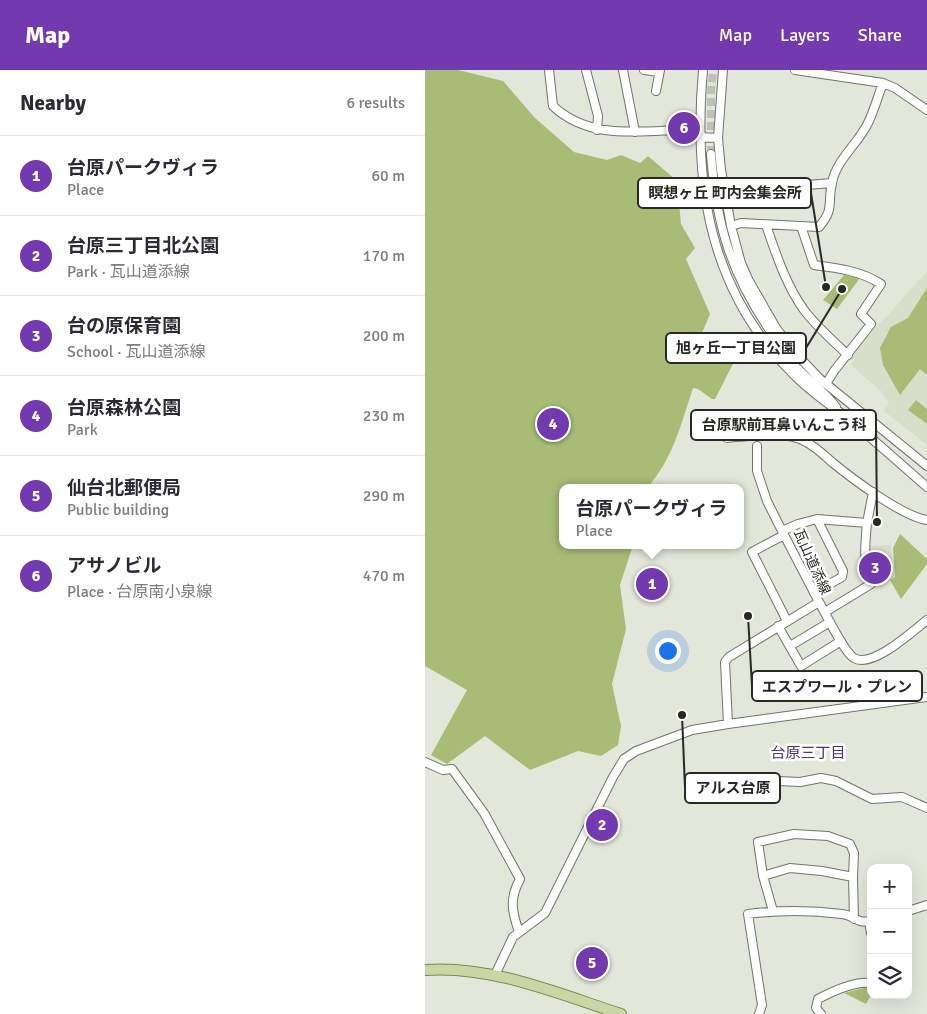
<!DOCTYPE html>
<html lang="en">
<head>
<meta charset="utf-8">
<style>
	:root { --surface:#fff; --page:#f2f2f3; --text:#2b2b33; --muted:#7c7c81; --line:#e1e1e2; --accent:#7339af }
	body { margin:0; font-family:Signika,"Noto Sans JP",sans-serif; background:var(--page); color:var(--text) }
	.controls { position:absolute; right:15px; bottom:15px; display:grid; overflow:hidden; border-radius:10px; box-shadow:0 5px 20px #0002 }
	.controls button { width:45px; height:45px; display:grid; place-items:center; padding:0; border:0; border-bottom:1px solid var(--line); background:var(--surface); color:var(--text); font:25px sans-serif }
	.you { position:absolute; left:242px; top:580px; width:18px; height:18px; margin:-12px; border:4px solid #fff; border-radius:50%; background:#1a73e8; box-shadow:0 0 0 8px #1a73e833 }
	.badge { display:grid; place-items:center; width:32px; height:32px; border-radius:50%; background:var(--accent); color:#fff; font-size:16px; font-weight:700 }
	.pin { position:absolute; translate:-50% -50%; border:2px solid #fff; box-shadow:0 1px 5px #0006 }
	.popup { position:absolute; left:134px; top:414px; width:185px; height:65px; box-sizing:border-box; display:grid; place-content:center; border-radius:10px; background:var(--surface); filter:drop-shadow(0 1px 4px #0005); font-size:16px; white-space:nowrap; color:var(--muted) }
	.popup b { font-size:19px; color:var(--text) }
	.popup::after { content:''; position:absolute; left:50%; top:100%; margin-left:-10px; border:10px solid transparent; border-top-color:var(--surface) }
	.list { margin:0; padding:0; list-style:none }
	h2 { display:flex; justify-content:space-between; align-items:center; height:65px; margin:0; padding:0 20px; font-size:21px }
	h2 small { font-size:16px; font-weight:400; color:var(--muted) }
	.list li { display:grid; grid-template-columns:32px 1fr auto; gap:15px; align-items:center; box-sizing:border-box; height:80px; padding:0 20px; border-top:1px solid var(--line) }
	.list b { display:block; font-size:19px; white-space:nowrap }
	.list p { margin:0; font-size:16px; white-space:nowrap; color:var(--muted) }
	.list em { font-size:16px; font-style:normal; color:var(--muted) }
	.icon { flex:none; width:28px; height:28px; fill:none; stroke:currentColor; stroke-width:2; stroke-linecap:round; stroke-linejoin:round }
	.map { position:relative; flex:none; width:502px; height:944px; overflow:hidden }
	header { display:flex; align-items:center; gap:30px; box-sizing:border-box; height:70px; padding:0 25px; background:var(--accent); color:#fff }
	header strong { font-size:24px }
	nav { display:flex; gap:28px; margin-inline-start:auto; font-size:18px }
	main { display:flex }
	aside { flex:1; background:var(--surface) }
	.map>svg:first-child { display:block }
</style>
</head>
<body>
<header>
<strong>Map</strong>
<nav><a>Map</a><a>Layers</a><a>Share</a></nav>
</header>
<main>
<aside>
<h2>Nearby<small>6 results</small></h2>
<ul class="list">
<li><span class="badge">1</span><div><b>台原パークヴィラ</b><p>Place</p></div><em>60 m</em></li>
<li><span class="badge">2</span><div><b>台原三丁目北公園</b><p>Park · 瓦山道添線</p></div><em>170 m</em></li>
<li><span class="badge">3</span><div><b>台の原保育園</b><p>School · 瓦山道添線</p></div><em>200 m</em></li>
<li><span class="badge">4</span><div><b>台原森林公園</b><p>Park</p></div><em>230 m</em></li>
<li><span class="badge">5</span><div><b>仙台北郵便局</b><p>Public building</p></div><em>290 m</em></li>
<li><span class="badge">6</span><div><b>アサノビル</b><p>Place · 台原南小泉線</p></div><em>470 m</em></li>
</ul>
</aside>
<div class="map">
<svg width="502" height="944" viewBox="0 0 502 944">
	<rect width="100%" height="100%" fill="#e2e7da"/>
	<path fill="#d7deca" d="M502 201V375L459 341 464 333 456 321 426 295 429 290 423 285 464 244Z
		M466 475 469 507 451 517 441 486 442 476Z"/>
	<path fill="#a7bd76" d="M0 0H33L78 11 110 48 149 82 182 90 196 85 215 93 223 86 252 111 256 154 270 178 261 189 285 244 277 263 310 290 290 329H287L273 319 268 318C256 354 248 389 222 418H138V475H208L195 515 201 559 187 614 196 656 193 675 176 686 153 681 105 700 60 666 22 694 6 685 42 620 0 596Z
		M419 205 435 208 412 239 398 230Z
		M502 218V305L495 299 475 325 458 295 455 278 466 257 483 248Z
		M491 330 502 339V354L483 340Z
		M475 464 502 489V494L476 529 465 510 470 507 468 478Z
		M172 747 185 753 186 756 178 761 177 765 165 760Z
		M443 917 446 918V925L441 934 419 923Z"/>
	<g fill="none" stroke-linecap="round" stroke-linejoin="round">
		<path stroke="#bdc1b6" stroke-width="8" stroke-dasharray="8 4" stroke-linecap="butt" d="M286 84V23L288 0"/>
		<defs>
			<path id="minor" d="M124 0 128 36C162 68 208 62 251 60
				M161 0 173 46 172 60
				M198 0 210 62
				M219 0 234 2
				M278 0C268 114 284 221 369 305 383 319 399 331 416 343 445 366 473 392 502 417
				M298 0 293 68 296 100 306 156 316 193 324 211 351 258 372 285 395 309 502 396
				M458 13 470 18 502 40
				M231 21 235 0
				M275 67 293 68
				M286 84C291 153 305 201 344 259 352 271 359 284 368 294 382 309 399 321 411 337
				M382 115 407 113
				M341 155C351 184 361 215 379 240 392 257 408 271 423 285
				M306 156 316 153 394 157C410 138 402 134 407 113 411 90 433 74 443 53 449 41 453 26 458 13L370 0
				M376 156 389 195C413 198 436 201 456 214L436 244 446 254 409 301 401 314
				M302 368C324 366 362 360 381 372 391 377 400 386 408 393 429 410 477 446 502 450
				M332 376V401L342 431 357 461
				M359 465 327 482 362 551
				M389 523 417 507 418 501 392 449
				M394 532C401 544 419 582 429 588 447 599 488 561 502 550
				M400 542 446 514C438 493 440 474 442 453
				M353 556 376 596 416 571
				M365 576 405 552
				M303 654 502 627
				M0 692 18 700 27 699 59 743 95 809C84 829 87 842 94 862
				M302 716 317 712 334 710 375 712 396 708 411 711 447 729 477 727 502 738
				M338 806 365 798 397 801 428 807
				M348 841 338 806 333 772 369 764 403 766 425 774 429 783 428 807 429 849
				M483 841 502 835
				M444 852 446 863
				M70 905 88 867 120 843 188 707 199 689 211 681 267 660 303 654 300 592 304 587 394 532 357 461 373 454 392 449 442 453 448 422
				M334 944 337 935 323 844C354 840 386 840 417 844 429 845 431 854 446 851
				M396 944 391 938 393 929C408 921 429 911 446 913"/>
			<path id="major" d="M0 900C66 895 134 924 196 944"/>
		</defs>
		<use href="#minor" stroke="#707469" stroke-width="10"/>
		<use href="#major" stroke="#798a51" stroke-width="12"/>
		<use href="#minor" stroke="#fff" stroke-width="8"/>
		<use href="#major" stroke="#c8d8a5" stroke-width="10"/>
	</g>
	<g text-anchor="middle" dominant-baseline="central" stroke-width="5" stroke-linejoin="round" paint-order="stroke">
		<g font-size="14" fill="#282925" stroke="#fff">
			<text transform="translate(387 492) rotate(66)">瓦山道添線</text>
		</g>
		<g font-size="15" fill="#4e336e" stroke="#fff">
			<text x="383" y="683">台原三丁目</text>
		</g>
	</g>
	<path fill="none" stroke="#282925" stroke-width="2" d="M401 217L386 123M417 219L381 278M452 452L451 355M323 546L327 616M257 645L260 718"/>
	<g fill="#282925" stroke="#fff" stroke-width="2">
		<circle cx="401" cy="217" r="5"/>
		<circle cx="417" cy="219" r="5"/>
		<circle cx="452" cy="452" r="5"/>
		<circle cx="323" cy="546" r="5"/>
		<circle cx="257" cy="645" r="5"/>
	</g>
	<g fill="#fff" stroke="#282925" stroke-width="2">
		<rect x="213" y="108" width="173" height="30" rx="5"/>
		<rect x="241" y="263" width="140" height="30" rx="5"/>
		<rect x="266" y="340" width="185" height="30" rx="5"/>
		<rect x="327" y="601" width="170" height="30" rx="5"/>
		<rect x="260" y="703" width="95" height="30" rx="5"/>
	</g>
	<g font-size="15" text-anchor="middle" font-weight="bold" fill="#282925">
		<text x="300" y="128">瞑想ヶ丘 町内会集会所</text>
		<text x="311" y="283">旭ヶ丘一丁目公園</text>
		<text x="359" y="360">台原駅前耳鼻いんこう科</text>
		<text x="412" y="622">エスプワール・プレン</text>
		<text x="308" y="723">アルス台原</text>
	</g>
</svg>
<div class="controls">
<button>+</button>
<button>−</button>
<button><svg class="icon" aria-label="layers" viewBox="0 0 24 24"><path d="M12 4l9 5-9 5-9-5zM3 14l9 5 9-5"/></svg></button>
</div>
<div class="you"></div>
<div class="pin badge" style="left:227px;top:514px">1</div>
<div class="popup"><b>台原パークヴィラ</b>Place</div>
<div class="pin badge" style="left:177px;top:755px">2</div>
<div class="pin badge" style="left:450px;top:498px">3</div>
<div class="pin badge" style="left:128px;top:354px">4</div>
<div class="pin badge" style="left:167px;top:893px">5</div>
<div class="pin badge" style="left:259px;top:58px">6</div>
</div>
</main>
</body>
</html>
